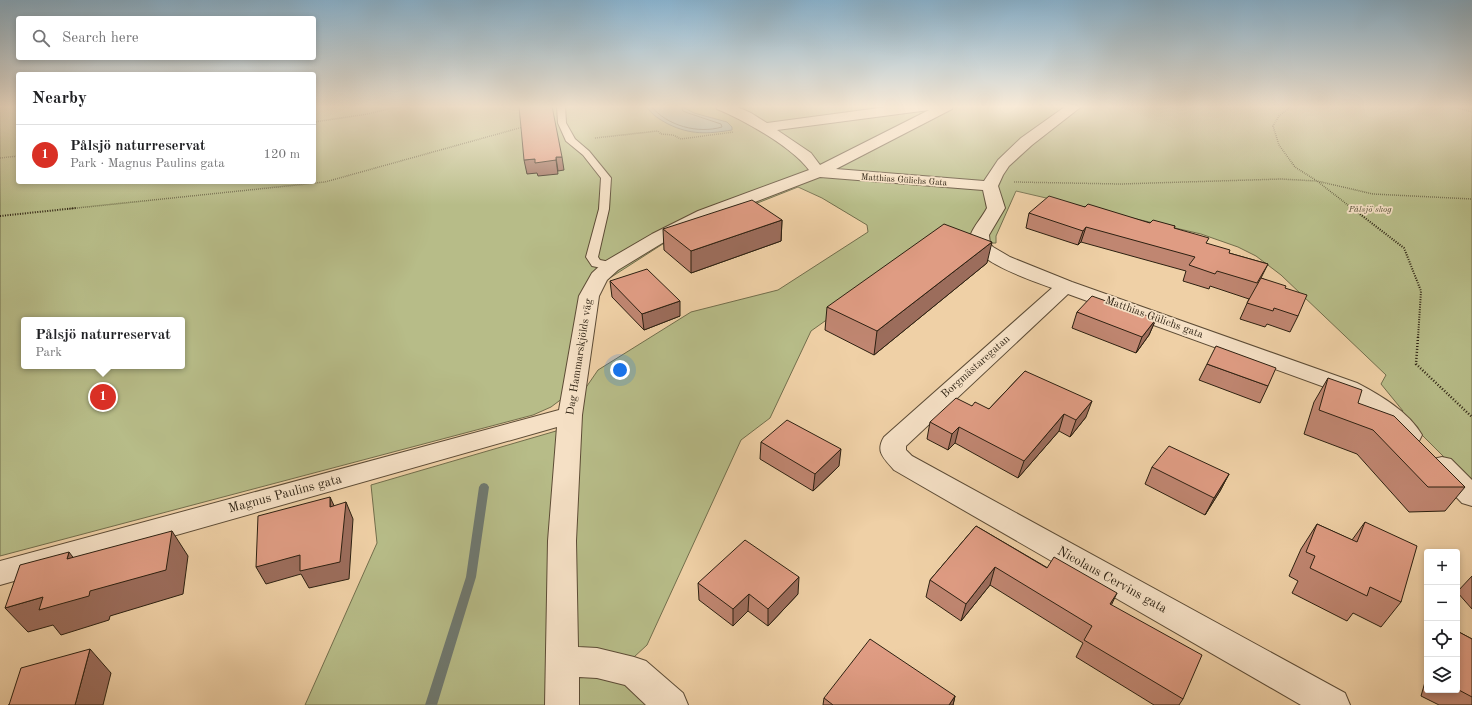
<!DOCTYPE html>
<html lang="en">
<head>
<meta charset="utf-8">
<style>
	:root { --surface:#fff; --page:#f2f2f2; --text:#202124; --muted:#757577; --line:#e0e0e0; --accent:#d93025 }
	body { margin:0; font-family:"Old Standard TT",serif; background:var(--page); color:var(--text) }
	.controls { position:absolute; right:12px; bottom:12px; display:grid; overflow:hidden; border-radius:4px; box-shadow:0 2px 6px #0003 }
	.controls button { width:36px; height:36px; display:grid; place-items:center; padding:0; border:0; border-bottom:1px solid var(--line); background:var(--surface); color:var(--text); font:20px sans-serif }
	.you { position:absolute; left:620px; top:370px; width:14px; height:14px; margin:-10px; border:3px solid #fff; border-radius:50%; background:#1a73e8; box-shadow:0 0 0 6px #1a73e833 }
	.badge { display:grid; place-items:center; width:26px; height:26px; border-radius:50%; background:var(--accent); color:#fff; font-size:13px; font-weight:700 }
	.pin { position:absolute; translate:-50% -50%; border:2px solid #fff; box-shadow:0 1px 4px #0006 }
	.popup { position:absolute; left:21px; top:317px; width:164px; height:52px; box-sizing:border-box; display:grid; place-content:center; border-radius:4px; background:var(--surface); filter:drop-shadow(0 1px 3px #0005); font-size:13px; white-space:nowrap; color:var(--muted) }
	.popup b { font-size:15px; color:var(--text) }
	.popup::after { content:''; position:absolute; left:50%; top:100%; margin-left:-8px; border:8px solid transparent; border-top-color:var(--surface) }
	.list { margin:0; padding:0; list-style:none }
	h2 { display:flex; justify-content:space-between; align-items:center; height:52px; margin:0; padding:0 16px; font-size:17px }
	h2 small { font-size:13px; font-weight:400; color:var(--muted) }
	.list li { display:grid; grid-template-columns:26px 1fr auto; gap:12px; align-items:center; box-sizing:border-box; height:60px; padding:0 16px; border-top:1px solid var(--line) }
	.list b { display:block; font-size:15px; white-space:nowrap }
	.list p { margin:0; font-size:13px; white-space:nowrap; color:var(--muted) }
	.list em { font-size:13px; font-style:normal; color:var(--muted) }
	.icon { flex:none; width:22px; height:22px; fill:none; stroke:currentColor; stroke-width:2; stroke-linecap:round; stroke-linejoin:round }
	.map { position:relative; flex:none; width:1472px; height:705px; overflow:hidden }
	.search { position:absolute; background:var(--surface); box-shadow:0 2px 6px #0003; left:16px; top:16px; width:300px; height:44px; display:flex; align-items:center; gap:10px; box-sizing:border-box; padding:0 14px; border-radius:4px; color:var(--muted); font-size:15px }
	.panel { position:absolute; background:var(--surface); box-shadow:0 2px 6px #0003; left:16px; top:72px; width:300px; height:112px; border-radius:4px }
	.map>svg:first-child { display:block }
</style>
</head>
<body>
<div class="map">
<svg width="1472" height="705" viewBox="0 0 1472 705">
	<rect width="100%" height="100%" fill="#efd0a6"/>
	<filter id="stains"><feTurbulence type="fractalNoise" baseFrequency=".005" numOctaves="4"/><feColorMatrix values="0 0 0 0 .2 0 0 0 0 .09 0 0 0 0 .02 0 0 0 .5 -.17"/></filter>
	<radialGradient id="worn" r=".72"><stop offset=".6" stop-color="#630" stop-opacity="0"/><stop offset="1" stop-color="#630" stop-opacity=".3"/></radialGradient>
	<path fill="#b7bc88" stroke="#726e4c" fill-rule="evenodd" d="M0 106H18V182H314V106H1472V485L1398 411H1403L1381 384 1386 375 1281 275 1256 256 1238 247 1201 234 1016 191 996 236V243L933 244 811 331 770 418 741 440 647 645 634 657 624 683 651 705H305L377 543 371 485 556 431 598 370 691 312 778 290 868 232 867 225 822 198 798 187 760 202 697 222 602 283 563 398 551 407 533 415 0 556ZM24 320H182V366H24Z"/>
	<path fill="#9cb5af" stroke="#6f7970" d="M646 106H681L694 113 727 122 732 127V130C707 134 691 135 668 124 659 119 652 115 646 106Z"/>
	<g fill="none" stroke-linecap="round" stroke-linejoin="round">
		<path stroke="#646a60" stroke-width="1" d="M651 106C667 126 698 134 722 127L721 124 688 113 683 111 681 106"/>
		<path fill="#6f7970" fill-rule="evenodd" d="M484 483 487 484 489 487 476 577 437 705H425L466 577 479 487 481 484Z"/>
		<defs>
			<path id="lane" d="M557 106H565L566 123 575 139 589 151 611 178 609 209 598 257 600 260 615 263 617 266 615 269 611 270 592 266 586 257 599 209 601 178 583 155 566 141 558 123Z"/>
			<path id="street" d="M716 106H735L751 113 767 123 894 106H953L952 109 836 169 984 181 998 160 1021 138 1066 106H1082L1032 145 1009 166 1003 175 998 186 1005 208 989 235 990 244 993 247 1010 257 1072 282 1357 383C1380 395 1409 412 1422 435L1419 441 1410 444 1401 441 1373 415 1341 393 1068 294 906 446V450L912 456 1345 693 1350 705H1301L894 470C884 458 875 452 884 437L1052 288C1034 281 964 259 971 234 974 226 983 216 987 208L983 190 820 177 710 219 664 242 618 270 607 280 599 296 582 415 576 541 578 647 597 648 634 657 646 661 683 693 688 705H646L625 685 597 678 579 677V705H545L548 541 557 427 0 585V561L559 410 579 296 592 273 604 262 652 234 698 211 809 170C792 147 744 120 717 109ZM929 110 820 165 811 153 777 130Z
				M1442 457 1451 459 1472 480V506L1462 503 1433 473 1429 466 1433 459Z"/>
		</defs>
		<use href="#lane" stroke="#5d4c36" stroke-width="2"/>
		<use href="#street" stroke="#5d4c36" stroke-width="2"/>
		<path stroke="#2c2011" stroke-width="1.5" stroke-dasharray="0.5 1.5" stroke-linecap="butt" d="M1292 106 1279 116 1273 126 1279 145 1295 167 1317 181 1353 209
			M1451 106 1472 112
			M314 122 368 114 399 106
			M595 138 658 131 661 134 673 135 681 139 733 132
			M0 158 18 156
			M1014 182 1120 184 1281 179 1317 181 1373 194 1472 199
			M67 209 325 182 523 127"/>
		<path stroke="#2c2011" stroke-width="2" stroke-dasharray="1 1.5" stroke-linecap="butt" d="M1352 208 1404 248 1421 291 1418 338
			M0 216 76 208"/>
		<path stroke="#2c2011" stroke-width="2.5" stroke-dasharray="1 2" stroke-linecap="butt" d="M1418 337 1416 364 1472 417"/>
		<use href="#lane" fill="#f5e0c5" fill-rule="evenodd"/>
		<use href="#street" fill="#f5e0c5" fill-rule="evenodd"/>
	</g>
	<path fill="#c08671" stroke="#2c2011" d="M1085 207 1150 223 1175 226 1174 228 1207 244 1229 253 1268 264 1261 278 1285 288 1298 316 1290 332 1267 324 1265 327 1240 319 1249 299 1210 286 1209 289 1183 281 1186 271 1081 242 1078 245 1026 228 1029 213Z
		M782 220 781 241 691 273 664 250 663 229Z
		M987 263 874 355 825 330 827 307Z
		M610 281 680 316 644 330 612 297Z
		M1077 312 1156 319 1149 335 1136 353 1072 328Z
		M1207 364 1268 386 1260 403 1199 380Z
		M1025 371 1086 417 1070 437 1059 431 1018 478 955 443 948 450 927 439 930 422 972 406 989 409Z
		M1328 378 1358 403 1465 487 1445 511 1409 512 1357 454 1304 434 1314 402Z
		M761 442 839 466 813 491 760 459Z
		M1152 467 1229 474 1220 491 1205 515 1145 484Z
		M1365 522 1401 602 1381 627 1353 613 1347 621 1292 593 1298 581 1289 576 1301 549 1317 524 1352 540Z
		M976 526 1111 605 1183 699 1179 705H1154L1076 657 1083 643 990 585 961 621 926 597 930 580Z
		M1472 576V609L1457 592Z
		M698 583 798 594 768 626 748 611 733 626 699 600Z
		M1457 631 1472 639V705H1439L1421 696 1427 675V690H1457Z
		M955 696 953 705H823L824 698Z"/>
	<path fill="#9c6d5c" stroke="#2c2011" d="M556 157H562L564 170 558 171Z
		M535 159 556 160 558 174 538 176 537 173 527 174 524 160Z
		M782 220 781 241 691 273V251Z
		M1086 227 1081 242 1078 245 1083 231Z
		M992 242 987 263 874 355 877 331Z
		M680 301V316L644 330 642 314Z
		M1156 319 1149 335 1136 353 1142 337Z
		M1092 401 1086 417 1070 437 1076 420Z
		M1064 414 1059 431 1018 478 1024 461Z
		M959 427 955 443 948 450 952 434Z
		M841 449 839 466 813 491 815 474Z
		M1229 474 1220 491 1205 515 1214 498Z
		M330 497 338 514 330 507Z
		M346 502 353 519 349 579 309 588 301 574 266 584 256 567Z
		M172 531 188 556 183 594 110 616 109 620 61 635 53 625 28 632 5 608 43 597Z
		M69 552 88 577 67 559Z
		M995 567 990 585 961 621 966 604Z
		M799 577 798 594 768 626V609Z
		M1117 593 1109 610 1110 604Z
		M749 594 748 611 733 626V609Z
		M90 649 111 673 103 705H75Z
		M955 696 953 705H949Z"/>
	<path fill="#df9c83" stroke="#2c2011" d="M519 106H552L562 157H556V160L535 163V159L524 160Z
		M1049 196 1085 207 1088 204 1150 223 1153 220 1175 226 1174 228 1209 238 1206 243 1230 250 1229 253 1268 264 1257 283 1217 271 1215 274 1189 265 1195 257 1086 227 1083 231 1029 213Z
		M752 200 782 220 691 251 663 229Z
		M944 224 992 242 877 331 827 307Z
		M647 269 680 301 642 314 610 281Z
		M1261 278 1286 286 1285 288 1307 295 1298 316 1274 308 1273 311 1247 303Z
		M1092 296 1156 319 1142 337 1077 312Z
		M1216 346 1276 368 1268 386 1207 364Z
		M1025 371 1092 401 1076 420 1064 414 1024 461 959 427 952 434 930 422 956 398 972 406 975 402 989 409Z
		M1328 378 1362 390 1358 403 1394 416 1465 487H1428L1373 430 1319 410Z
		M787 420 841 449 815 474 761 442Z
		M1169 446 1229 474 1214 498 1152 467Z
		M330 497V507L346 502 340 562 300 571V555L256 567 258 516Z
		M1365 522 1417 546 1401 602 1370 587 1367 596 1310 568 1315 556 1306 552 1317 524 1357 542Z
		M976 526 1047 568 1054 557 1117 593 1110 604 1202 655 1183 699 1084 640 1092 626 995 567 966 604 930 580Z
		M172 531 166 570 90 591 89 596 39 610 43 597 5 608 20 565 69 552 67 559Z
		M745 540 799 577 768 609 749 594 733 609 698 583Z
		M1457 631 1472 639V697L1457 689Z
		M870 639 955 696 949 705H833L824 698Z
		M90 649 75 705H8H9L21 668Z"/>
	<linearGradient id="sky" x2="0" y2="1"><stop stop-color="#89b4d1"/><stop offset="0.52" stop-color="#f8ead7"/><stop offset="1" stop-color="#f8ead7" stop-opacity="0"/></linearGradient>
	<rect width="1472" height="205" fill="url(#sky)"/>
	<g text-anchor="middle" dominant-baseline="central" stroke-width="3.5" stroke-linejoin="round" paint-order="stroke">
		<g font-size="9" fill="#2c2011" stroke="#f5e0c5">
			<text transform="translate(904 180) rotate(4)">Matthias Gülichs Gata</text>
		</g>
		<g font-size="9" font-style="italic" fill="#4f472f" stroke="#f5e0c5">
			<text x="1370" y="209">Pålsjö skog</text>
		</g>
		<g font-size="11" fill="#2c2011" stroke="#f5e0c5">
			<text transform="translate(1154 318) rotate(20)">Matthias Gülichs gata</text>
			<text transform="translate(580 357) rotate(-81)">Dag Hammarskjölds väg</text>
			<text transform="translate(976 367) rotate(-42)">Borgmästaregatan</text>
		</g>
		<g font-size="13" fill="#2c2011" stroke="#f5e0c5">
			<text transform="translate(285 494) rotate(-15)">Magnus Paulins gata</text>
			<text transform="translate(1112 580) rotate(29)">Nicolaus Cervins gata</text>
		</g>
	</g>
	<rect width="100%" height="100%" filter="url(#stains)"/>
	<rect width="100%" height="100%" fill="url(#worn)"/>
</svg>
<div class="controls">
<button>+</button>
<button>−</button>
<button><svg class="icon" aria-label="locate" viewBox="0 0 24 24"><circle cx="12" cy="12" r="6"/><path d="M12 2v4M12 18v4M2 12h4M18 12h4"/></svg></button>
<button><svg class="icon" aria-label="layers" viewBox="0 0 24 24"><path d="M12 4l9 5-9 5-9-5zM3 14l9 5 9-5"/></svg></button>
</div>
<div class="you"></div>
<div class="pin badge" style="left:103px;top:397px">1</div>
<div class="popup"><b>Pålsjö naturreservat</b>Park</div>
<div class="search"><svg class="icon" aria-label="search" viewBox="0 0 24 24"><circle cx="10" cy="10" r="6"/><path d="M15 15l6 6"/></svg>Search here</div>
<section class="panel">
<h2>Nearby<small></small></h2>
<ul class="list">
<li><span class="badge">1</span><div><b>Pålsjö naturreservat</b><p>Park · Magnus Paulins gata</p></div><em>120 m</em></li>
</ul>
</section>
</div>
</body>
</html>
